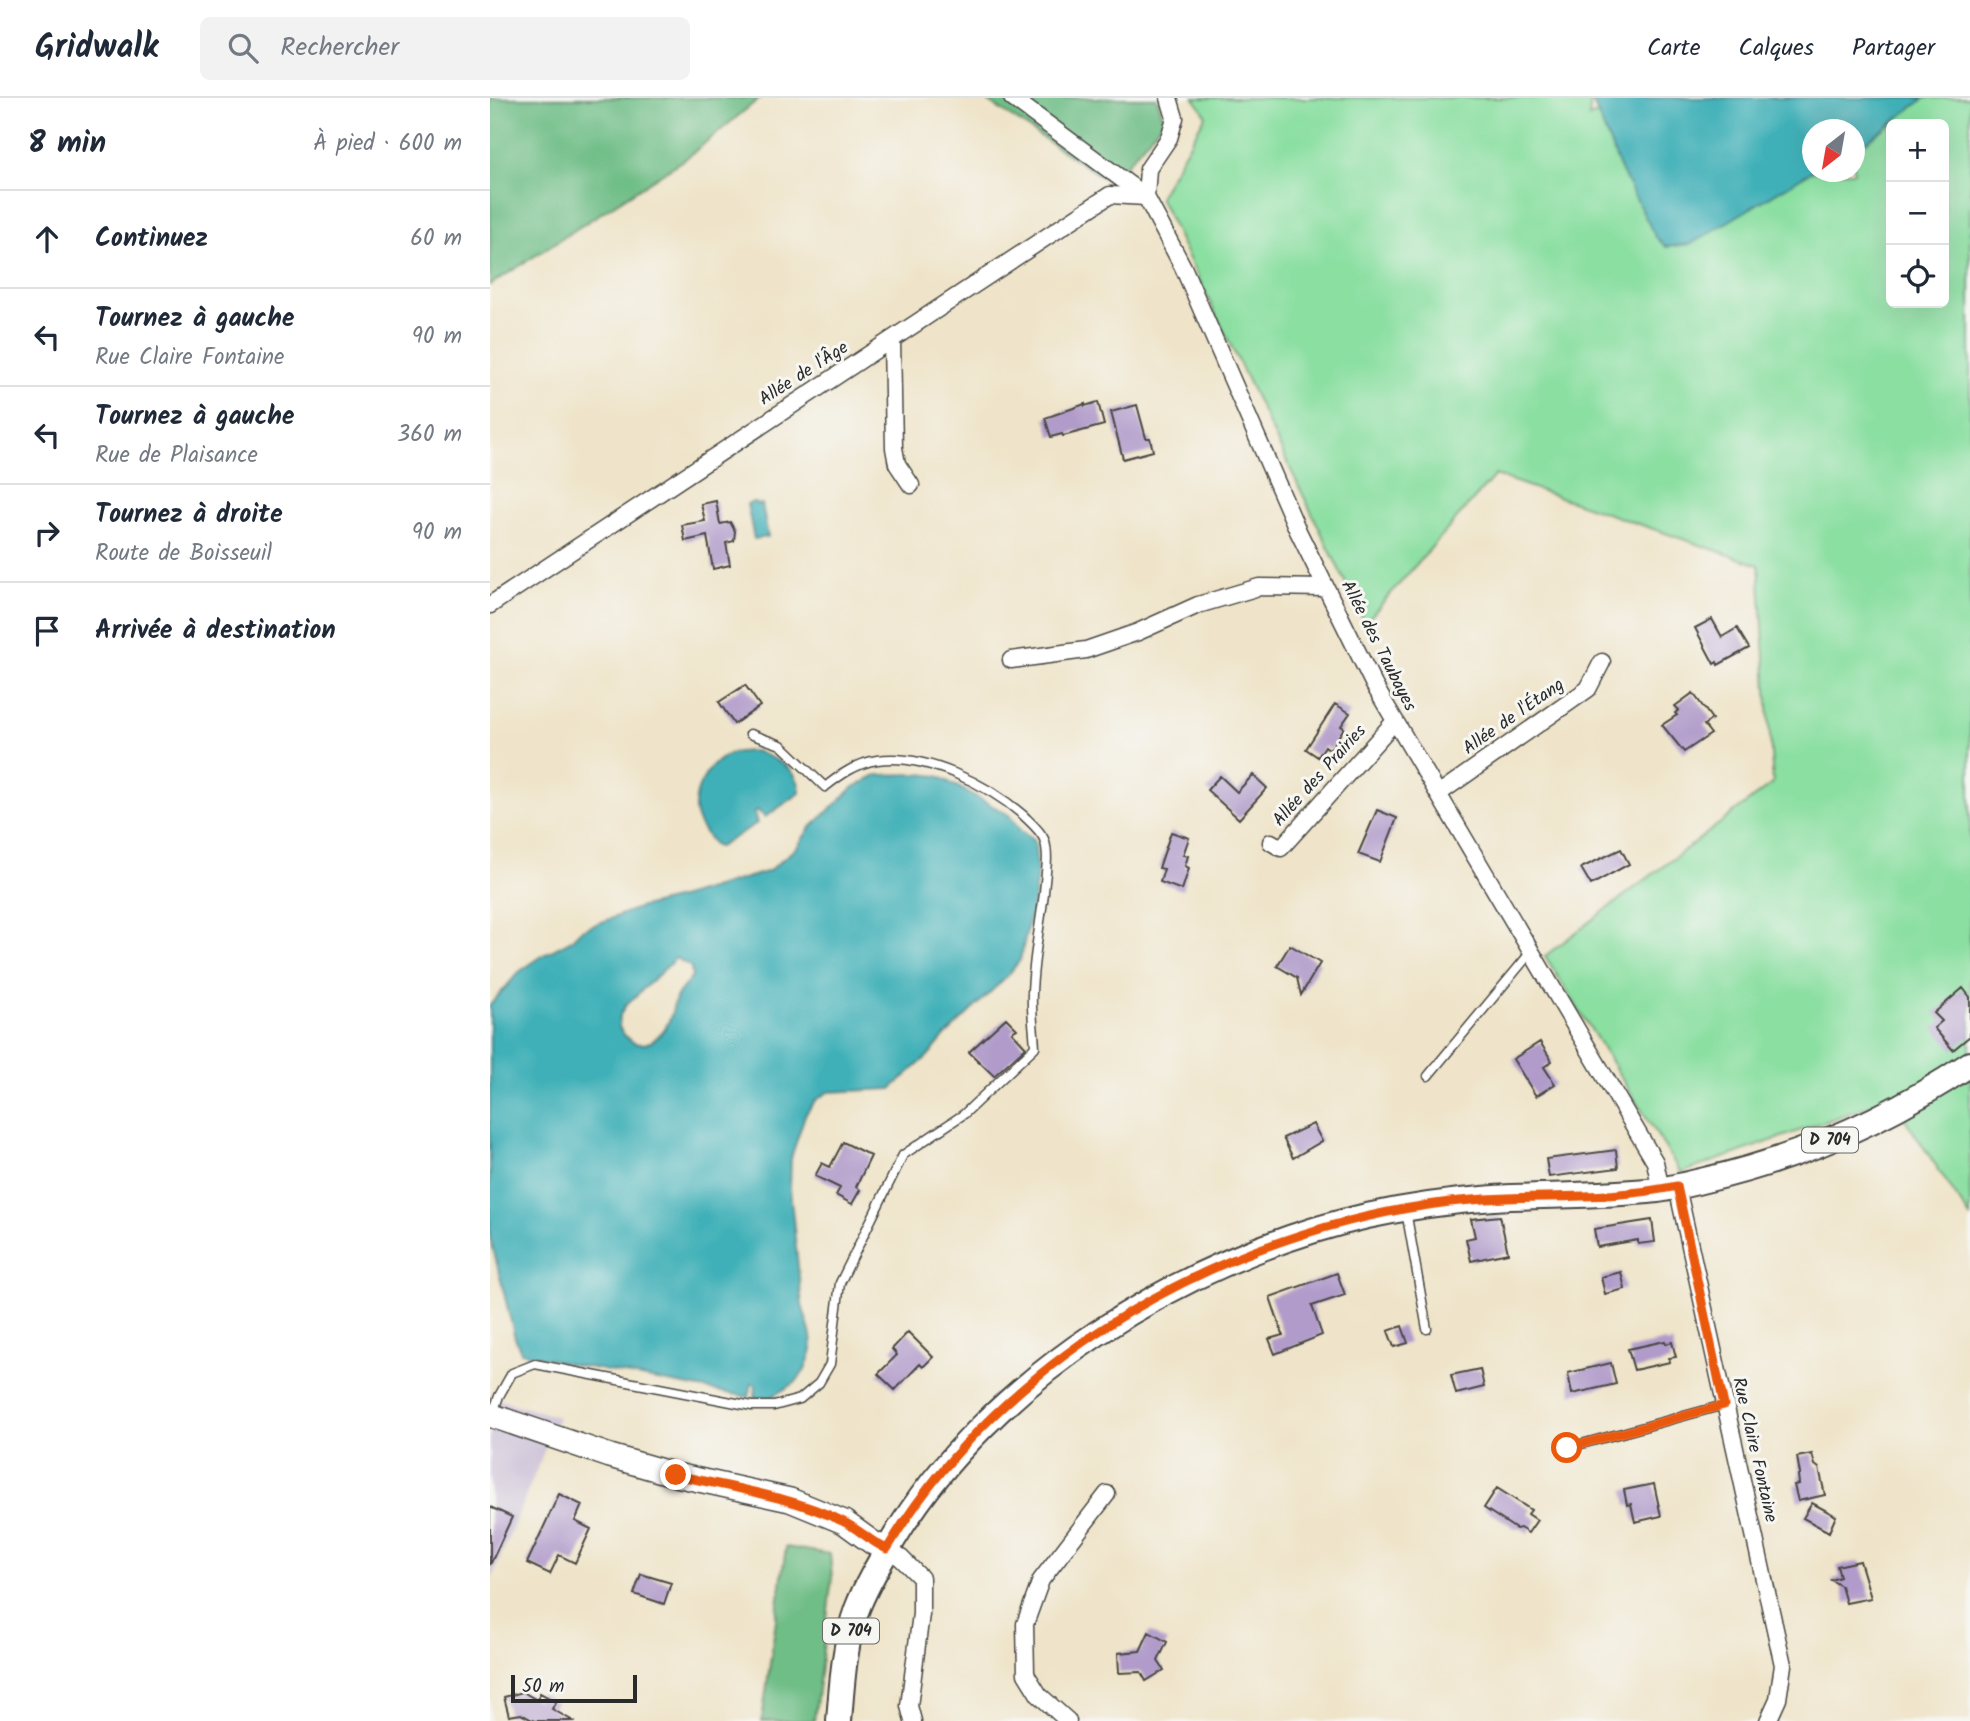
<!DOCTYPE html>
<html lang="fr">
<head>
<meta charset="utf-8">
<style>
	:root { --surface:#fff; --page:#f2f2f3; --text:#1f2937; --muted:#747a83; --line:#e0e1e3 }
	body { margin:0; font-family:Kalam,sans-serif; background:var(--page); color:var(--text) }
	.controls { position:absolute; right:21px; top:21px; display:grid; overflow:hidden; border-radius:10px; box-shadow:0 7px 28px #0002 }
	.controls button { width:63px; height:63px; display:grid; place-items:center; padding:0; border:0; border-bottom:2px solid var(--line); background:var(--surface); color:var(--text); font:35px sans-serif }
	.compass { position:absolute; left:1312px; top:21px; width:63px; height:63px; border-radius:50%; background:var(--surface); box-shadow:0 7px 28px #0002; rotate:211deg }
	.scale { position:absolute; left:21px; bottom:18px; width:126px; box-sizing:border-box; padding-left:7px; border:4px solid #2b2b2b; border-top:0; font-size:19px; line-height:24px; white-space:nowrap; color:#2b2b2b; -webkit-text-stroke:5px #f6f6f2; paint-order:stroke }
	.stop { position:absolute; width:21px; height:21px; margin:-16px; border:5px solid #ea580c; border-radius:50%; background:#fff }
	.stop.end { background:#ea580c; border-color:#fff; box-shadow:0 2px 7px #0008 }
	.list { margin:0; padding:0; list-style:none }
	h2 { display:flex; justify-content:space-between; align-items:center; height:91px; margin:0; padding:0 28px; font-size:30px }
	h2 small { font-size:23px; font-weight:400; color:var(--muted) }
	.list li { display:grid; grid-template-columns:46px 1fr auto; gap:21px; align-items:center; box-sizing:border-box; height:98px; padding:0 28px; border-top:2px solid var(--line) }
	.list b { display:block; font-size:26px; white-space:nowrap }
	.list p { margin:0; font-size:23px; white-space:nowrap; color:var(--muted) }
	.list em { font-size:23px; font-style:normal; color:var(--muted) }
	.icon { flex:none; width:38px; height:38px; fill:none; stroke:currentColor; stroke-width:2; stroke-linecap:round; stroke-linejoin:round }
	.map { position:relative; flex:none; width:1480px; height:1623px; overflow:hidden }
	header { display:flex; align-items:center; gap:42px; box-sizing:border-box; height:98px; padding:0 35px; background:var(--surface); border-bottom:2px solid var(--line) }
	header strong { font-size:33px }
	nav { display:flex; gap:38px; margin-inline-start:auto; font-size:24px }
	.search { width:490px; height:63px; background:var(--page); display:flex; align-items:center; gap:18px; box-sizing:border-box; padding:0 24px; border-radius:10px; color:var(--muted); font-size:26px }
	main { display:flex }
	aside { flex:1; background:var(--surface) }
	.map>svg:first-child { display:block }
</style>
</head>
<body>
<header>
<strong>Gridwalk</strong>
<div class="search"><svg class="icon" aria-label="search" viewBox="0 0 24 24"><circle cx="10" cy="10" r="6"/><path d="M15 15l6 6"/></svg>Rechercher</div>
<nav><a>Carte</a><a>Calques</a><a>Partager</a></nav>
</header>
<main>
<aside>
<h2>8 min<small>À pied · 600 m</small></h2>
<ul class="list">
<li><svg class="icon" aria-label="ahead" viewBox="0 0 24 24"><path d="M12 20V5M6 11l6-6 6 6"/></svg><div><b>Continuez</b></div><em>60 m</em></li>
<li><svg class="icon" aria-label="left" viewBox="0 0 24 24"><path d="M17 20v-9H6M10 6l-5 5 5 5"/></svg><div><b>Tournez à gauche</b><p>Rue Claire Fontaine</p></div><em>90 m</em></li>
<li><svg class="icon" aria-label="left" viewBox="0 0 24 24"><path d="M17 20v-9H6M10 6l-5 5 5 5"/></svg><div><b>Tournez à gauche</b><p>Rue de Plaisance</p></div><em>360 m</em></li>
<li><svg class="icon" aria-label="right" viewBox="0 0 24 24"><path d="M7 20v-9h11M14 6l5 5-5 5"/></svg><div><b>Tournez à droite</b><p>Route de Boisseuil</p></div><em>90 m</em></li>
<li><svg class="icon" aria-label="arrive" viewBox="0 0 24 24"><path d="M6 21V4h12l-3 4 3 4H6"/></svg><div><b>Arrivée à destination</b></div></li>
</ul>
</aside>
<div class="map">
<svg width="1480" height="1623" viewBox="0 0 1480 1623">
	<rect width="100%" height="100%" fill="#f6f6f2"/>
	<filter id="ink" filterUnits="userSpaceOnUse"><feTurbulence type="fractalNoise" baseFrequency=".0143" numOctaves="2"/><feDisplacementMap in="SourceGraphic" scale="14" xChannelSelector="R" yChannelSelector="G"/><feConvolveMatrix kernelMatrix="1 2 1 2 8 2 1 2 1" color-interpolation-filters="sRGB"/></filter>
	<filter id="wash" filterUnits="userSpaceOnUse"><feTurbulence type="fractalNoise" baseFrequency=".00686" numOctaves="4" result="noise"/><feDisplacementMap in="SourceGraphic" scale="28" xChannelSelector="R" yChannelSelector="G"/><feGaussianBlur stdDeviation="1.57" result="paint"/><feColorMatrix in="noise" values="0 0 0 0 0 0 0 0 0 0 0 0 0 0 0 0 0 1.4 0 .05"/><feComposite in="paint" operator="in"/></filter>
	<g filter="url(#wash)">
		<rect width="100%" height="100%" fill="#efe4c9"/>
		<path fill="#cabfd6" d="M0 1299 68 1319 0 1485Z"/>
		<path fill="#8adfa1" stroke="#5a8566" stroke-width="2" fill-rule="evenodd" d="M704 0H1101L1099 19 1157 0H1480V1119L1401 1000 1191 1075 1055 858 1283 685 1269 467 1005 377 875 525 669 99 716 17ZM1401 26H1454V205H1401ZM1322 32H1364V74H1322Z"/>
		<path fill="#6fbe87" stroke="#4d7459" stroke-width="2" d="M0 0H270L199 58 0 187Z
			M493 0H667L674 22 621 85Z
			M296 1449 340 1456 342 1480 324 1623H272Z"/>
		<path fill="#40b0b8" stroke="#366e72" stroke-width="2" fill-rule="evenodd" d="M1101 0H1435L1365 52 1364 32H1322V73L1201 146 1176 149 1165 138 1131 72Z
			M264 404 268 407 272 406 278 439 264 441 257 406Z
			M265 653C285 661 310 670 310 695L275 719 267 712 264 715 267 725 229 749 225 748C217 737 205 724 205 710 204 688 222 661 243 655 250 653 259 654 265 653Z
			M429 676 448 678 519 717 530 732 545 744 547 775 544 801 530 862 519 876 454 939 440 956 401 991 338 994 325 1003 315 1017 301 1060 300 1091 312 1207 321 1237 322 1252 315 1272 305 1285 281 1299 265 1300 266 1287 262 1285 259 1299 75 1265 31 1254 25 1240 0 1138V907L29 874 55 856 80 843 91 832 148 810 193 799 279 773 307 749 320 730 364 689 387 677ZM186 860 201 869 202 878C198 885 192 890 188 896 183 904 183 915 179 923 167 947 145 957 129 929L130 917 136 907Z"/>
		<g id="blocks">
			<path fill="#b19bca" d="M608 304 614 327 573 338 572 336 561 339 555 320 595 306V308Z
				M647 307 656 340H660L663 353 633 361 621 314Z
				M226 403 230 426 240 424 245 433 244 443 236 445 240 467 223 471 217 438 195 443 192 427 215 423 211 406Z
				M1222 521 1232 539 1247 530 1259 550 1228 567 1227 564 1224 566 1205 530Z
				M255 587 270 608 244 626 229 604Z
				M1203 595 1222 621 1214 627 1221 636 1194 654 1172 627 1187 617 1185 615 1189 612 1185 608Z
				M845 606 860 615 851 628 854 630 840 652 835 648 828 659 816 651Z
				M763 677 777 690 749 721 717 692 730 678 747 694Z
				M887 712 907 720 890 764 868 756Z
				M681 734 699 740 693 757 698 758 695 768 699 770 692 792 670 784 674 771 669 770Z
				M1131 751 1139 766 1101 787 1091 770Z
				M800 847 830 865 811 897 807 880 787 868Z
				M1473 890 1480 899V938L1463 952 1444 930 1452 923 1444 915Z
				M516 920 527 931 522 934 536 949 504 978 479 954Z
				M1050 944 1062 963 1054 969 1065 986 1046 998 1023 961Z
				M823 1026 832 1043 803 1060 793 1040Z
				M353 1044 381 1058 366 1089 370 1092 362 1106 346 1097 350 1090 325 1078 332 1065 340 1069Z
				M1126 1052 1128 1070 1059 1079 1056 1061Z
				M1010 1118 1018 1155 981 1163 976 1141 985 1139 981 1121Z
				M1162 1122 1165 1144 1148 1146V1142L1107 1149 1104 1131Z
				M1131 1174 1135 1191 1115 1196 1111 1179Z
				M847 1175 855 1197 822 1208 832 1237 785 1256 779 1241 793 1237 780 1199Z
				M912 1228 918 1245 904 1249 898 1233Z
				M418 1234 443 1259 433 1269 430 1266 405 1292 388 1276 407 1257 402 1251Z
				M1175 1243 1176 1246 1182 1244 1186 1259 1179 1260 1180 1264 1144 1272 1138 1251Z
				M1121 1265 1126 1286 1082 1296 1078 1275Z
				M990 1271 994 1289 966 1296 961 1277Z
				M1322 1356 1325 1367 1329 1370 1335 1397 1308 1403 1304 1387 1309 1386 1308 1377 1310 1376 1307 1359Z
				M1164 1386 1171 1418 1145 1424 1141 1406 1137 1407 1134 1392Z
				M1007 1390 1041 1412 1038 1416 1047 1422 1038 1435 1030 1430 1026 1431 994 1410Z
				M69 1396 92 1407 85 1423 101 1431 85 1465 69 1457 60 1476 37 1465Z
				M1322 1405 1346 1418 1339 1434 1313 1420Z
				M0 1409 22 1419 0 1467Z
				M1370 1463 1381 1500 1356 1505 1351 1488 1341 1482 1350 1479 1347 1468Z
				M151 1476 181 1485 174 1506 144 1496Z
				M659 1534 677 1544 668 1563 674 1572 656 1583 651 1574 629 1575 628 1555 650 1553Z
				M33 1594 47 1602 50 1595 66 1604 62 1611 83 1623H44L31 1616 19 1618 14 1599Z"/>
		</g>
	</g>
	<g filter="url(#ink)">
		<use href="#blocks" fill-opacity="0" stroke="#484743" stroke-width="2"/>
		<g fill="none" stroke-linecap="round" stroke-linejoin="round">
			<defs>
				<path id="service" d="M938 978 1041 854
					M916 1113 937 1231
					M3 1315 9 1298 22 1275 45 1266 262 1308H284L310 1301 329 1285 340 1266 350 1185 413 1057 474 1016 545 949C544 931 541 913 542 895 543 862 550 828 554 795 555 778 560 757 554 741 550 732 540 724 533 717 497 686 435 655 387 662 367 665 350 677 335 689L291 647 260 636
					M1077 1350 1234 1307"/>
				<path id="minor" d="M522 0 656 99
					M679 0 685 20 679 40 658 71 656 99 693 169 808 433 884 587 1165 1064 1171 1092
					M402 241 404 350 407 366 421 387
					M0 507 620 97 656 99
					M521 562 596 552 648 534 708 507 769 489 836 490
					M948 696 1098 591 1112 564
					M781 744 791 750 905 623
					M1187 1089 1293 1567 1288 1601 1278 1623
					M397 1451 411 1460 431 1480V1516L419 1608 423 1623
					M578 1623 549 1597 536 1576 535 1526 551 1482 617 1396"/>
				<path id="secondary" d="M0 1317 120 1358 186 1377 300 1402 354 1424 383 1445 397 1451"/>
				<path id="primary" d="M349 1623C352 1586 354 1546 367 1511 376 1487 390 1464 403 1442 499 1280 696 1159 877 1118 919 1109 961 1103 1004 1100 1058 1097 1112 1098 1167 1092 1183 1090 1199 1086 1215 1082 1310 1060 1400 1020 1480 966"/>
			</defs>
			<use href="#service" stroke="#484743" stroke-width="11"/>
			<use href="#minor" stroke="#484743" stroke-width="19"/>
			<use href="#secondary" stroke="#484743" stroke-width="26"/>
			<use href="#primary" stroke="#484743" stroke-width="28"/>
			<use href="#service" stroke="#fff" stroke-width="8"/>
			<use href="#minor" stroke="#fff" stroke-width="16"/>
			<use href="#secondary" stroke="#fff" stroke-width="23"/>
			<use href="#primary" stroke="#fff" stroke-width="24"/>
		</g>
	</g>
	<g fill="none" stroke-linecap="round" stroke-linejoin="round" filter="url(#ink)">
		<path stroke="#ea580c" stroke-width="9" d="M186 1377C242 1390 300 1398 352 1423 368 1430 380 1444 397 1451 513 1256 738 1131 960 1104 1035 1095 1113 1104 1187 1088L1234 1307 1077 1350"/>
	</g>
	<g text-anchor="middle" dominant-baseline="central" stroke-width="6" stroke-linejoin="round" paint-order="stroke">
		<g fill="#f6f6f2" stroke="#686867" stroke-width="2">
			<rect x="1312" y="1029.5" width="56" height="25" rx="5"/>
			<rect x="333" y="1520.5" width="56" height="25" rx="5"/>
		</g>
		<g font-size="16" font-weight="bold" fill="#2b2b2b">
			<text x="1340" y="1042">D 704</text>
			<text x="361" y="1533">D 704</text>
		</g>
		<g font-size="18" fill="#2b2b2b" stroke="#f6f6f2">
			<text transform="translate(314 276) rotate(-33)">Allée de l'Âge</text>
			<text transform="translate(888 548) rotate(63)">Allée des Taubayes</text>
			<text transform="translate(1024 619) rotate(-35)">Allée de l'Étang</text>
			<text transform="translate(830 678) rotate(-48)">Allée des Prairies</text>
			<text transform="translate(1264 1352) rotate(77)">Rue Claire Fontaine</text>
		</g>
	</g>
</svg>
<div class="controls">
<button>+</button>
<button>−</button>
<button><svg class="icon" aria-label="locate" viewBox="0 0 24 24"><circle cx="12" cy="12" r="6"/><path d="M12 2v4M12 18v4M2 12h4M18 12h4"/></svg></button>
</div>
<svg class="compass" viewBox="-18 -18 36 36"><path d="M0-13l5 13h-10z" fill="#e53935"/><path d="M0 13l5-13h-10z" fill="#747a83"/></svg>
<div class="scale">50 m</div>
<div class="stop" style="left:1077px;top:1350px"></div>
<div class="stop end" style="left:186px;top:1377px"></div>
</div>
</main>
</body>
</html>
